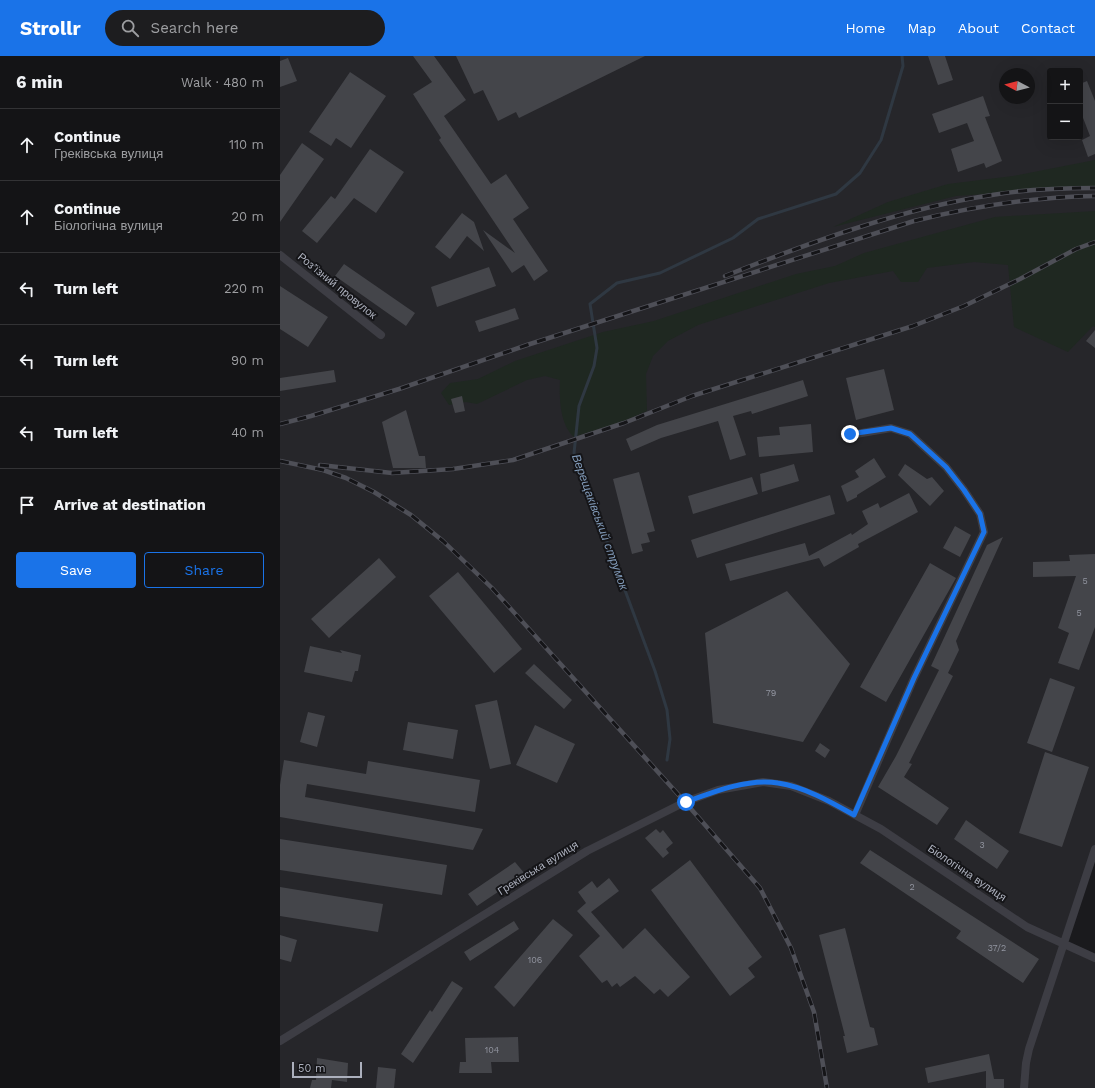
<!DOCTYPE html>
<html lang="en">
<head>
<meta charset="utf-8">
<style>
	:root { --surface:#141416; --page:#1d1d1f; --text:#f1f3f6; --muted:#9d9ea1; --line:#333335; --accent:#1a73e8 }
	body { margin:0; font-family:"Work Sans",sans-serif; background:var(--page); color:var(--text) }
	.controls { position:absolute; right:12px; top:12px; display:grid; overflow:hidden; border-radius:4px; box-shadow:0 4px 16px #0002 }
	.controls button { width:36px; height:36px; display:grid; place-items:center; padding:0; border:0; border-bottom:1px solid var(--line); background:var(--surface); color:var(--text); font:20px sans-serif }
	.compass { position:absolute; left:719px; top:12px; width:36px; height:36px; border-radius:50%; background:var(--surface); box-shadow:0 4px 16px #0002; rotate:277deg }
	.scale { position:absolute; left:12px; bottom:10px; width:70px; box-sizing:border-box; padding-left:4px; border:2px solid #acb0bd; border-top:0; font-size:11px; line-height:14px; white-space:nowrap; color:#acb0bd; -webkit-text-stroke:3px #151518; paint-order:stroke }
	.stop { position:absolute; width:12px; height:12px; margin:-9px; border:3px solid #1a73e8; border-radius:50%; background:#fff }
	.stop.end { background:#1a73e8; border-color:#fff; box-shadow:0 1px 4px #0008 }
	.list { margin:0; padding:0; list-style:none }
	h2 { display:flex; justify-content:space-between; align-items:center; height:52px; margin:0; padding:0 16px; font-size:17px }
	h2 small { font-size:13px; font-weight:400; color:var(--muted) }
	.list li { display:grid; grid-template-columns:26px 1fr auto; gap:12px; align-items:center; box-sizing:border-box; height:72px; padding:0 16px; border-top:1px solid var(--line) }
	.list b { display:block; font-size:15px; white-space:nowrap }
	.list p { margin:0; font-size:13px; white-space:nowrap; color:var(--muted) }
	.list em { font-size:13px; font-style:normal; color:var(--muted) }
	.actions { display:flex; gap:8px; padding:12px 16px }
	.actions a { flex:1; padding:9px 0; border:1px solid var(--accent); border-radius:4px; text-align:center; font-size:14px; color:var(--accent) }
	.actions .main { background:var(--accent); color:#fff }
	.icon { flex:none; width:22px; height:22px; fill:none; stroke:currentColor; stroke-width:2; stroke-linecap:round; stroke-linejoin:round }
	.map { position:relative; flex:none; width:815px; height:1032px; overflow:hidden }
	header { display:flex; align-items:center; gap:24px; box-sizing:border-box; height:56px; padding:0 20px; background:var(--accent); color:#fff }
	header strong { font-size:19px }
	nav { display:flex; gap:22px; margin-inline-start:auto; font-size:14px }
	.search { width:280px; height:36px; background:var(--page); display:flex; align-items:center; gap:10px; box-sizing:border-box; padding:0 14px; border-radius:22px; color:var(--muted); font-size:15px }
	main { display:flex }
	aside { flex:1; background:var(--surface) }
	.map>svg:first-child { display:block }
</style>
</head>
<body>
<header>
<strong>Strollr</strong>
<div class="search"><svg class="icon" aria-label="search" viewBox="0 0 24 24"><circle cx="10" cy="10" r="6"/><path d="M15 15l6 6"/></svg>Search here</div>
<nav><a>Home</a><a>Map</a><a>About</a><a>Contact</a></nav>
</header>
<main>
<aside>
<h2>6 min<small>Walk · 480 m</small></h2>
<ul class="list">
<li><svg class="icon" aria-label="ahead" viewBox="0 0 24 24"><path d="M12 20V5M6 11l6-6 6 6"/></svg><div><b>Continue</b><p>Греківська вулиця</p></div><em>110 m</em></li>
<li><svg class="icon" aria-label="ahead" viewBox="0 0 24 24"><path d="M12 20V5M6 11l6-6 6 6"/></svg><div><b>Continue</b><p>Біологічна вулиця</p></div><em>20 m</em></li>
<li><svg class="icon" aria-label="left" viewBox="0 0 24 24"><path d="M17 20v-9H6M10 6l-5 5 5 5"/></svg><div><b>Turn left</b></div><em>220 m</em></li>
<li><svg class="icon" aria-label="left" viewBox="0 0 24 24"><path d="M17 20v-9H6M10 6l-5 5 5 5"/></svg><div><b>Turn left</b></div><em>90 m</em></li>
<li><svg class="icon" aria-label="left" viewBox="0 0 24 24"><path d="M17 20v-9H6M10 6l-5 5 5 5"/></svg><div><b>Turn left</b></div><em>40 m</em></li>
<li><svg class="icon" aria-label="arrive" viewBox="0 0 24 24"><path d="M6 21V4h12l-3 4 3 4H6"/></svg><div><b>Arrive at destination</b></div></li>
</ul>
<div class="actions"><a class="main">Save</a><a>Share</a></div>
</aside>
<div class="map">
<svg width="815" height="1032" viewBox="0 0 815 1032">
	<rect width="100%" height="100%" fill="#1a1a1d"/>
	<path fill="#26262a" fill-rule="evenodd" d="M0 0H815V793L783 889 815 902V1032H0ZM770 15H800V81H770ZM725 18H749V42H725Z"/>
	<path fill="#1f2821" d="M815 104V133L798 132 676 140 553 171 608 146 668 128 733 120Z
		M815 155V271L813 270 788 296 734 271 728 209 694 206 647 212 638 226H621L613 215 549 227 418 269 388 285 373 300 366 318 367 355 342 366 294 381C280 369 279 342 280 324L265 320 247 324 197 348 186 346 169 349 161 337 170 327 198 323 235 305 323 276 374 265 516 218 555 210 584 197 715 161Z"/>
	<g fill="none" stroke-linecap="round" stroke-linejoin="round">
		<path stroke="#2f3842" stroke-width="3" d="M387 704 390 683 387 654 375 615 294 397 299 350 314 310 317 292 310 248 337 227 380 217 453 182 478 163 556 138 580 117 601 84 623 10 622 0"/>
	</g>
	<path fill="#44454a" d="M133 0H154L186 44 164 60 211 128 226 118 249 152 233 163 268 215 254 225 244 209 232 217 203 174 235 197 159 84 161 82 133 38 152 26Z
		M176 0H365L239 62 236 56 218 65 203 34 194 38Z
		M648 0H665L673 24 658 29Z
		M8 2 17 25 0 31V5Z
		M70 16 106 40 71 92 56 82 51 90 29 76Z
		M807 25 815 45V98L808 101 802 84 810 80 800 54V28Z
		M703 40 710 60 705 61 722 105 706 112 704 107 678 116 671 93 694 85 687 67 659 77 652 58Z
		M22 87 44 103 0 166V119Z
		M90 93 124 116 96 157 74 142 37 187 22 175 51 140 55 143Z
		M182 157 194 166 204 195 187 180 170 203 155 191Z
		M64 208 135 257 126 270 55 220Z
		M209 211 216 230 157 251 151 231Z
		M0 230 48 261 28 291 0 273Z
		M235 252 239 263 199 276 195 265Z
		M815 274V292L806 285Z
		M604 313 614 354 576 364 566 322Z
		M54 314 56 326 0 335V322Z
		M523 324 528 340 472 358 471 355 453 360 466 399 450 404 438 365 381 382 351 395 346 383 377 369Z
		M182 340 185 355 175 357 171 343Z
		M126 354 139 400H145L146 412H113L102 366Z
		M531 368 533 396 479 401 477 381 500 379 499 371Z
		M594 402 606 421 577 439V441L567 446 561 430 579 421 575 415Z
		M514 408 519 425 482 436 480 418Z
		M625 408 647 423 652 421 664 435 650 450 618 419Z
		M359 416 375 475 367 477 370 486 361 488 363 495 352 498 333 423Z
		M472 421 478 438 413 458 408 440Z
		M629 437 638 456 578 488 579 491 544 511 539 502 450 525 445 508 525 487 529 500 571 477 572 479 588 468 582 455 598 447 600 452Z
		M550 439 555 458 417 502 411 484Z
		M675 470 691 479 680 501 663 492Z
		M723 481 676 585 679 594 668 617 673 620 629 707 632 708 624 721 669 752 657 769 598 731 616 700 659 614 651 610 707 489Z
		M815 498V571L799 614 778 607 789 577 778 572 796 520 753 521V506L790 505 789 499Z
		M99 502 116 521 49 582 31 563Z
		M650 507 676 522 606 646 580 631Z
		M178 516 242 593 214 617 149 540Z
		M507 535 570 608 523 686 433 667 425 577Z
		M30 590 62 597 60 594 81 599 78 615H75L72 626 24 616Z
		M254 608 292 644 284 653 245 617Z
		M770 622 795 631 772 696 747 687Z
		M217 644 231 708 210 713 195 649Z
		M28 656 45 660 37 691 20 686Z
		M128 666 178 674 173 703 123 694Z
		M255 669 295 688 277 727 236 709Z
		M540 687 550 694 545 702 535 695Z
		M765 696 809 711 782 791 739 777Z
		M4 704 86 718 88 705 200 724 195 756 27 728 25 741 203 773 193 794 0 761V729Z
		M686 764 729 795 717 813 674 783Z
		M376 773 380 777 383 774 393 787 386 793 389 797 383 802 365 782Z
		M0 783 167 809 162 839 0 814Z
		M590 794 759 903 743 927 676 882 681 875 580 807Z
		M410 804 482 901 468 912 475 921 450 940 371 834Z
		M235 806 245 818 197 850 188 838Z
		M329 822 339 835 311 856 343 893 365 872 410 921 388 941 380 933 374 938 355 920 340 931 337 927 332 931 327 924 322 927 299 900 320 880 297 855 306 847 298 836 312 825 317 832Z
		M0 831 103 848 98 876 0 860Z
		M273 863 293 879 234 951 214 931Z
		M234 865 239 873 190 905 184 896Z
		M565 872 590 971 594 972 598 989 567 997 563 980H565L539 879Z
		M0 879 17 884 11 906 0 903Z
		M172 925 183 932 133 1007 121 998 150 954 152 956Z
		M238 981 239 1006H211L212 1017H179L180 1006H186L185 982Z
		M709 998 714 1023H724V1032H706V1015L648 1027 645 1012Z
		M37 1002 68 1007 67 1026 52 1024 51 1032H30L32 1024H36Z
		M98 1011 116 1013 114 1032H96Z"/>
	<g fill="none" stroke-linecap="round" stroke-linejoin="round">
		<path stroke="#3d3d44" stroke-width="8" d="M0 199 101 279
			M570 379 611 372 630 378 666 411 684 434 700 458 704 476 634 622 575 759
			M0 985 307 795 405 746 438 734 483 726 511 730 549 745 601 773 747 871 815 902
			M744 1032 746 1007 749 993 815 793"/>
		<defs>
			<path id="rail" d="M445 220C529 187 623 152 712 139 746 133 781 132 815 132
				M0 368 31 360 119 333 247 289 634 165C694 150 753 141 815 140
				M0 405 43 414 66 422 94 436 131 459 163 485 212 532 405 746 480 832 511 892 534 956 547 1032
				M40 409 112 417 173 413 233 404 344 367 412 340 633 270 684 250 740 223 796 193 815 186"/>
		</defs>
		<use href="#rail" stroke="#4e4f57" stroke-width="4.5"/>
		<use href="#rail" stroke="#151518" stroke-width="3" stroke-dasharray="9" stroke-linecap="butt"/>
	</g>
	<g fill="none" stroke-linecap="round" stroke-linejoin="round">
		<path stroke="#1a73e8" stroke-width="5" d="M406 746C433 736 469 722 498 727 525 731 551 746 574 759L634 622 704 476 700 458 684 434 666 411 630 378 611 372 570 378"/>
	</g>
	<g text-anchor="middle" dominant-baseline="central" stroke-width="4" stroke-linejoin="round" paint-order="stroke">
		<g font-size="9" fill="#9295a0">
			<text x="805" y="525">5</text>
			<text x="799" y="557">5</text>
			<text x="491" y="637">79</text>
			<text x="702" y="789">3</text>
			<text x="632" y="831">2</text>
			<text x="717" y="892">37/2</text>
			<text x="255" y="904">106</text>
			<text x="212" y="994">104</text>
		</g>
		<g font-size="11" fill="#acb0bd" stroke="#151518">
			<text transform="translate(57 230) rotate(39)">Роз’їзний провулок</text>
			<text transform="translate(258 812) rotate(-32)">Греківська вулиця</text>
			<text transform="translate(687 817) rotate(34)">Біологічна вулиця</text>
		</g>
		<g font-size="12" font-style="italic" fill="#829bb9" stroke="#151518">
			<text transform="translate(320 466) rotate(70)">Верещаківський струмок</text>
		</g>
	</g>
</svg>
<div class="controls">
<button>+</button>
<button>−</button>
</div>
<svg class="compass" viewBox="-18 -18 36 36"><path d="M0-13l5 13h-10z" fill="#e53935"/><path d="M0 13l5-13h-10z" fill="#9d9ea1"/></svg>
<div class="scale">50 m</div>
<div class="stop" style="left:406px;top:746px"></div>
<div class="stop end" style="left:570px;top:378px"></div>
</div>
</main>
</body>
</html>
